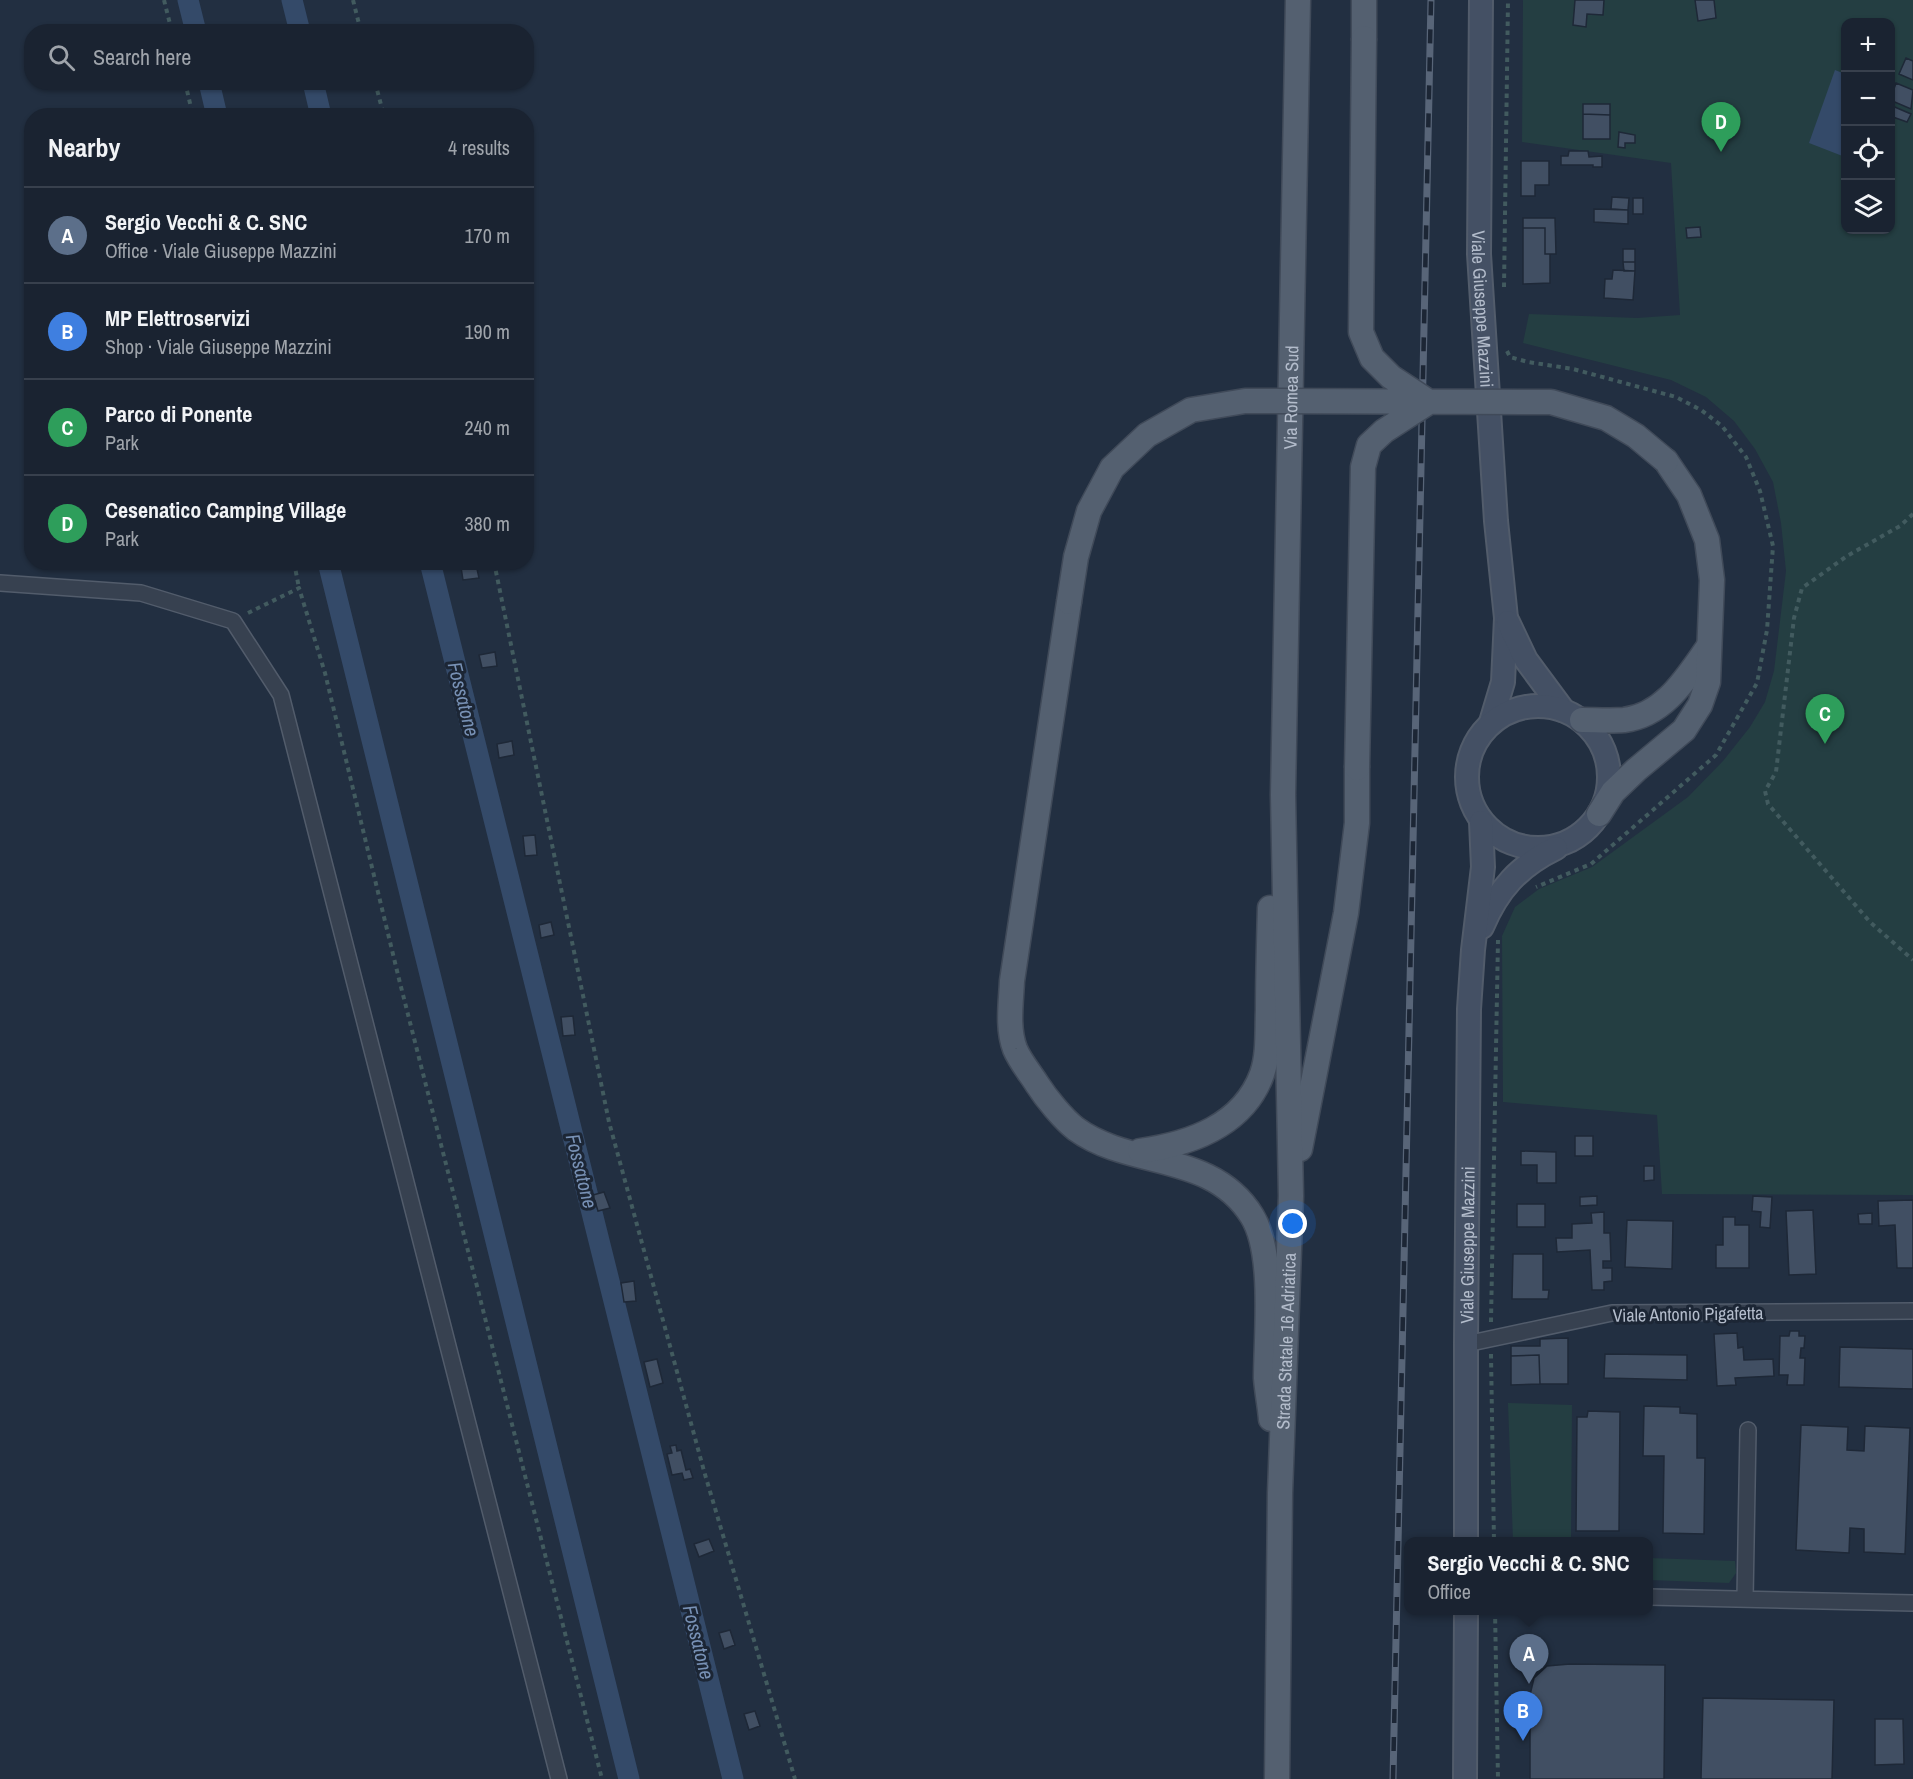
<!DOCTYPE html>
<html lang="en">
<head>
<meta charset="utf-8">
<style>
	:root { --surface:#1a2331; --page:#232b39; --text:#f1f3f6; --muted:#9fa4ab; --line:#38404d; --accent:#2563eb }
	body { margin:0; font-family:"Archivo Narrow",sans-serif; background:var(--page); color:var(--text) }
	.controls { position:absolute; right:18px; top:18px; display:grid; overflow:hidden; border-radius:12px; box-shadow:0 2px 4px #0004 }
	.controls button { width:54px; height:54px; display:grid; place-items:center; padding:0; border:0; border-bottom:2px solid var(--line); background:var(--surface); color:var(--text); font:30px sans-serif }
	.you { position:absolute; left:1293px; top:1224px; width:21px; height:21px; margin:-15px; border:4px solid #fff; border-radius:50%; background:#1a73e8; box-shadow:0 0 0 9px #1a73e833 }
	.badge { display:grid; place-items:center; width:39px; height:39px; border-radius:50%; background:var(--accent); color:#fff; font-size:20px; font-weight:700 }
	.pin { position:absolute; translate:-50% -50px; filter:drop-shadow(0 2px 3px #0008) }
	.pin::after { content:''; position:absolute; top:32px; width:21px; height:18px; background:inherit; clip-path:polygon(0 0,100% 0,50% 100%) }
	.popup { position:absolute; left:1404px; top:1537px; width:249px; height:78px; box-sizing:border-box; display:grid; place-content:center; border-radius:12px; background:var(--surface); filter:drop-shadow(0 2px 4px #0005); font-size:20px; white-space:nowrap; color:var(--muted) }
	.popup b { font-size:22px; color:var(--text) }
	.popup::after { content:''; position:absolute; left:50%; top:100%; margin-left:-12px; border:12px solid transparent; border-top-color:var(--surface) }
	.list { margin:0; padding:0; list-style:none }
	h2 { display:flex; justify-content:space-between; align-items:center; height:78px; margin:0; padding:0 24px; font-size:26px }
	h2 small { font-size:20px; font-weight:400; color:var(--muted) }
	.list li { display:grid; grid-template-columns:39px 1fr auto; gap:18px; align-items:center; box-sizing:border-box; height:96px; padding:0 24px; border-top:2px solid var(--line) }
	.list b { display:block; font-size:22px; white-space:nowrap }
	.list p { margin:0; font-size:20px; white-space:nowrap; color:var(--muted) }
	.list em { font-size:20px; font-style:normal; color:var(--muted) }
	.icon { flex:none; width:33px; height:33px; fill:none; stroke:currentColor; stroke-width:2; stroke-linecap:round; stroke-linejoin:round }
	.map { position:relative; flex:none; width:1913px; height:1779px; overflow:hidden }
	.search { position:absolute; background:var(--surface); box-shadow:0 2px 4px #0004; left:24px; top:24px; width:510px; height:66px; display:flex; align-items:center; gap:15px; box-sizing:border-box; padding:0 21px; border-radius:24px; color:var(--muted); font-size:22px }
	.panel { position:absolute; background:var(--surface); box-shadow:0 2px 4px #0004; left:24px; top:108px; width:510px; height:462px; border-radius:24px }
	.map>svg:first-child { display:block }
</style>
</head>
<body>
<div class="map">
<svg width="1913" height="1779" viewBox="0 0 1913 1779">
	<rect width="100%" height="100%" fill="#222f41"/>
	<path fill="#243e42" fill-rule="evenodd" d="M1523 0H1913V1195L1662 1194 1657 1115 1503 1102 1502 936 1515 907 1539 889 1592 867 1688 797 1723 761 1750 727 1765 702 1774 671 1786 571 1781 523 1773 482 1755 449 1734 421 1706 397 1671 380 1523 343 1529 314 1637 318 1680 315 1671 163 1522 142ZM1846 22H1890V230H1846Z
		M1508 1403 1572 1405 1571 1541H1513Z
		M1649 1558 1735 1561 1736 1573 1729 1583 1649 1580Z"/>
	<path fill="#344a69" d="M1835 70 1845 74V157L1809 143Z"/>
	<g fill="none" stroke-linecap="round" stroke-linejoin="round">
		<path stroke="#344a69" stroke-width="21" d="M188 0 196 32
			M292 0 300 32
			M209 82 217 116
			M313 82 321 116
			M328 562 629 1779
			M430 562 733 1779"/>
	</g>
	<path fill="#414f63" stroke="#1e2837" stroke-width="1.5" d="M1575 0H1604L1603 15 1587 14 1586 27 1573 25Z
		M1695 0H1714L1716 18 1698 21Z
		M1906 58 1913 61V80L1899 74Z
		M1896 83 1913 90 1911 109 1890 100Z
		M1583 104H1610V115L1583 114Z
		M1890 105 1911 114 1907 122 1890 116Z
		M1583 114 1610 115V139H1583Z
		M1619 132 1635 135V143H1625V148L1618 147Z
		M1569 151H1588L1589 157 1602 156V167H1593V165H1561V156H1568Z
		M1521 161H1549V185H1535V196H1521Z
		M1612 197 1629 198 1628 210 1611 209Z
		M1633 198H1643V214H1633Z
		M1594 209 1628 210V224L1594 222Z
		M1523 218H1555L1556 254H1545V228H1523Z
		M1700 227 1701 237 1687 238 1686 228Z
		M1523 228H1545V254H1550V283L1523 284Z
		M1623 249H1635V262H1623Z
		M1623 262H1635V271H1624Z
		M1613 270 1635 271 1633 300 1604 298 1605 279H1612Z
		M476 564 479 578 463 580 461 567Z
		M495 652 497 666 482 668 479 655Z
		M512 741 514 755 499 758 497 744Z
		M535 835 537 855 525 856 523 836Z
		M551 922 554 935 541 938 539 925Z
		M573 1016 575 1035 563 1036 561 1017Z
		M1575 1136H1593V1156H1575Z
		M1521 1151 1556 1152V1183H1537V1165H1521Z
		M1644 1166H1654V1180L1644 1181Z
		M604 1192 610 1208 598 1211 593 1195Z
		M1597 1196V1205L1580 1206V1197Z
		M1753 1196 1772 1197 1770 1228 1760 1227 1761 1212 1752 1211Z
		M1913 1200V1268H1897L1895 1225 1879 1226 1878 1201Z
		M1517 1204H1545V1227H1517Z
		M1813 1210 1816 1274 1789 1275 1786 1211Z
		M1604 1212V1233H1610L1611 1261H1603V1268H1612V1281L1604 1282V1290H1592L1590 1250 1557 1252 1556 1238H1572V1224L1592 1223 1591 1213Z
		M1872 1213V1224H1859L1858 1214Z
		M1723 1217H1735V1225H1749V1268H1716V1245H1723Z
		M1627 1220 1673 1221 1672 1269 1625 1267Z
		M1513 1254H1543V1290H1549L1548 1299H1512Z
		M634 1281 636 1301 624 1302 621 1283Z
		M1790 1331H1799V1336H1805L1804 1348H1801L1800 1358H1805L1804 1385H1787L1788 1375H1779L1780 1336H1789Z
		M1737 1333 1738 1348 1743 1347 1744 1360 1773 1359 1774 1376 1735 1378 1736 1385 1717 1386 1714 1334Z
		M1568 1338V1384H1540L1539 1355 1511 1356V1346H1540V1339Z
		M1840 1347 1913 1349V1389L1839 1387Z
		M1605 1354 1687 1355V1380L1604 1378Z
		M1539 1355 1540 1384 1511 1385V1356Z
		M657 1359 663 1383 650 1387 644 1362Z
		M1644 1406 1680 1407V1413L1697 1414V1458H1705L1704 1534 1663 1533 1664 1456H1643Z
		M1588 1411 1620 1412 1619 1531H1576L1577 1417H1587Z
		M1801 1425 1848 1427 1847 1450 1864 1451 1865 1426 1910 1428 1905 1554 1864 1552V1529L1850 1528 1849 1553 1796 1550Z
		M676 1445 677 1451 681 1450 686 1470 690 1469 693 1478 684 1480 682 1473 672 1475 667 1454 672 1453 670 1446Z
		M709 1539 714 1551 699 1557 694 1544Z
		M730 1630 735 1645 724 1649 719 1633Z
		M1570 1664 1665 1665 1664 1779H1530V1695L1534 1678 1547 1666Z
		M1703 1698 1834 1700 1832 1779H1701Z
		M755 1711 760 1726 749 1730 744 1714Z
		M1875 1719H1903L1904 1764 1875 1765Z"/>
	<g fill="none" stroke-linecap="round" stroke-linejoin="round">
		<defs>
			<path id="street" d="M0 583 141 593 233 621 281 695 559 1779
				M1466 1344 1612 1313 1913 1311
				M1649 1597 1913 1603
				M1745 1599 1748 1430"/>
			<g id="secondary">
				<path id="s1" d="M1481 0 1479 254 1496 521 1506 618 1503 682 1491 722"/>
				<path d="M1508 622 1526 660 1563 710"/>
				<circle cx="1538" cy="777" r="71"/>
				<path d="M1482 927C1498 889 1519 866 1556 848"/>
				<path id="s2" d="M1466 1542V1344L1469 1009 1473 950 1483 867 1481 822"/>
				<path d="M1465 1779 1466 1610"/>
			</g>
			<g id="primary">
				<path d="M1364 38V0"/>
				<path d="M1069 602 1012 981C1011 1003 1007 1028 1015 1049 1020 1061 1030 1073 1037 1084 1046 1098 1063 1119 1076 1129 1131 1169 1212 1151 1252 1216 1275 1253 1266 1335 1266 1378 1267 1392 1270 1406 1271 1419"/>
				<path d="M1582 720C1595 720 1610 721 1624 720 1665 715 1687 677 1709 646"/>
				<path d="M1599 814 1613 792 1636 770 1684 730 1700 705 1708 682 1712 580 1707 540 1689 495 1666 461"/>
				<path d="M1300 1149 1346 913 1357 823V768"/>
				<path d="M1140 1151C1190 1144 1243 1126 1262 1074 1269 1054 1267 1030 1268 1010 1268 976 1269 942 1270 908"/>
				<path id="s3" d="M1277 1779 1280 1493 1291 1196 1283 795 1298 0"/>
			</g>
		</defs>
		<use href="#street" stroke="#525c6b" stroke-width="18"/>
		<use href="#secondary" stroke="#525c6b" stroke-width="26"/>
		<use href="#primary" stroke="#404a59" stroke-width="27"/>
		<path stroke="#425b5f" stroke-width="4" stroke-dasharray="4.5 4.5" stroke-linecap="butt" d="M164 0 172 32
			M353 0 361 32
			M185 82 193 116
			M375 82 384 116
			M1504 287 1508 0
			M1507 351 1510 357 1528 362 1573 369 1676 397 1701 410 1722 426 1746 457 1760 491 1773 546 1767 630 1757 683 1716 755 1591 864 1536 887
			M1913 514 1900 526 1847 556 1802 588 1794 618 1776 772 1765 791 1768 804 1870 922 1913 960
			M294 562 299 588
			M494 562 609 1122 704 1471 795 1779
			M248 613 299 588 325 673 399 979 602 1779
			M1491 1322 1498 940
			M1491 1354 1494 1542
			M1495 1610 1498 1779"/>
		<use href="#street" stroke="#374150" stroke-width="15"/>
		<use href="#secondary" stroke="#445064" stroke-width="22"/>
		<use href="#primary" stroke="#546070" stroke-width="24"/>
		<defs>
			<path id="rail" d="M1393 1779 1431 0"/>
		</defs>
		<use href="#rail" stroke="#586578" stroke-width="7"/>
		<use href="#rail" stroke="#1c2635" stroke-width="4.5" stroke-dasharray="14" stroke-linecap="butt"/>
		<defs>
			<path id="primary-bridge" d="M1364 38 1361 332 1372 358 1391 377 1429 402
				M1069 602 1076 557 1089 511 1112 468 1147 435 1191 410 1245 401 1551 402 1606 418 1636 436 1666 461
				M1357 768 1363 467 1369 445 1384 431 1429 402"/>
		</defs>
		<use href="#primary-bridge" stroke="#404a59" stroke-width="27" stroke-linecap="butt"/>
		<use href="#primary-bridge" stroke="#546070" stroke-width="24"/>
	</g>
	<g text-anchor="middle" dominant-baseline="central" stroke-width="6" stroke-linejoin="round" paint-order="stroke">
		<g font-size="18" fill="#b3bccb" stroke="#1c2635">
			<text stroke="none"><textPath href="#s1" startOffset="309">Viale Giuseppe Mazzini</textPath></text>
			<text stroke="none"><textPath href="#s3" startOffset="1382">Via Romea Sud</textPath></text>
			<text stroke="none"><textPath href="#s2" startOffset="297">Viale Giuseppe Mazzini</textPath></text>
			<text transform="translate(1688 1314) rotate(-1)">Viale Antonio Pigafetta</text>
			<text stroke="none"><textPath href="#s3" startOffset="438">Strada Statale 16 Adriatica</textPath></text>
		</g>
		<g font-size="20" font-style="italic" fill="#7891b5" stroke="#1c2635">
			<text transform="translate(464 699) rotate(76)">Fossatone</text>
			<text transform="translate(582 1171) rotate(76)">Fossatone</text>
			<text transform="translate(699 1642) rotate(76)">Fossatone</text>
		</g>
	</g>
</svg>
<div class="controls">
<button>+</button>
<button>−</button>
<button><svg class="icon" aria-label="locate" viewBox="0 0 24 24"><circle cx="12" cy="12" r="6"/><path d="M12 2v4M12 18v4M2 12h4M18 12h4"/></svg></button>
<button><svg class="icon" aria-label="layers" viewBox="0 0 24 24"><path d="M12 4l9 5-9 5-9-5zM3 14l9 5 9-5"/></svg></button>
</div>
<div class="you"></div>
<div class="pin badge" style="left:1529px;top:1684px;background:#5c6f8a">A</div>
<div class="popup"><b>Sergio Vecchi &amp; C. SNC</b>Office</div>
<div class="pin badge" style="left:1523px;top:1741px;background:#3f7fe0">B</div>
<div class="pin badge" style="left:1825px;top:744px;background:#2e9e5b">C</div>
<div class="pin badge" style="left:1721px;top:152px;background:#2e9e5b">D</div>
<div class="search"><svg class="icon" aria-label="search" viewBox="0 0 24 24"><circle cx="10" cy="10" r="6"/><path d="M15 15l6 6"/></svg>Search here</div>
<section class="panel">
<h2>Nearby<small>4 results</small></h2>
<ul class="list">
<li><span class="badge" style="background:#5c6f8a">A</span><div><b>Sergio Vecchi &amp; C. SNC</b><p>Office · Viale Giuseppe Mazzini</p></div><em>170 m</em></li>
<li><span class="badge" style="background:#3f7fe0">B</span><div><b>MP Elettroservizi</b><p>Shop · Viale Giuseppe Mazzini</p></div><em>190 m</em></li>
<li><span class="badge" style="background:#2e9e5b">C</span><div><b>Parco di Ponente</b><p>Park</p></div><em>240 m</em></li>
<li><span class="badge" style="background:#2e9e5b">D</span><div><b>Cesenatico Camping Village</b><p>Park</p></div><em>380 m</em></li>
</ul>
</section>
</div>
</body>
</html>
